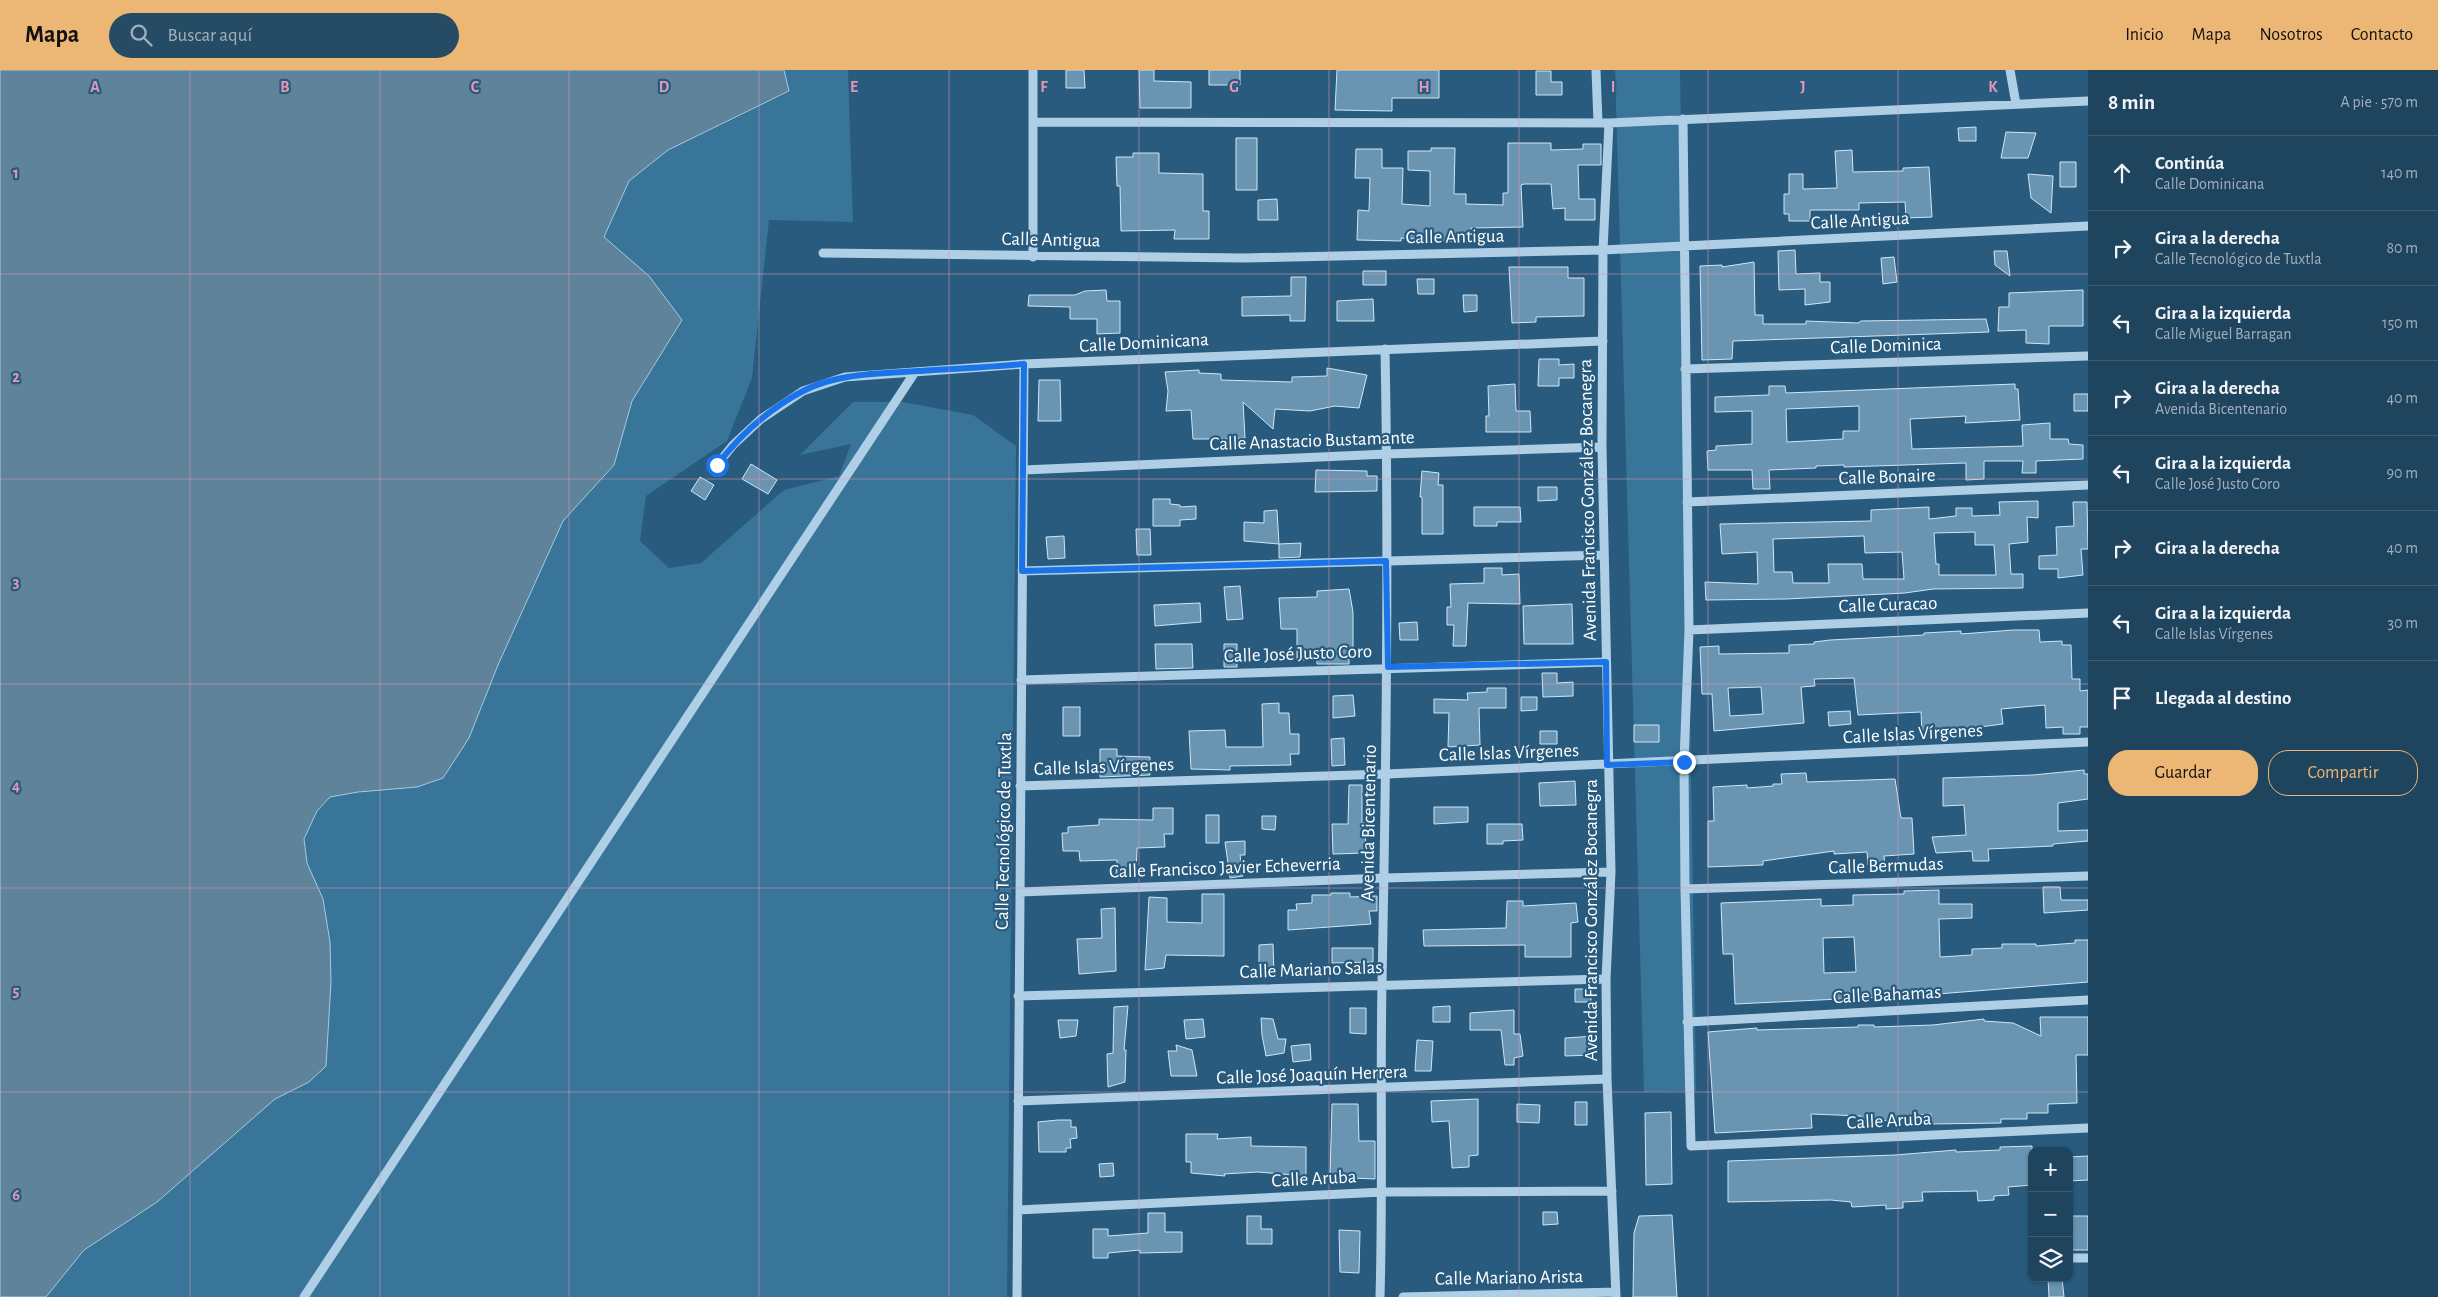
<!DOCTYPE html>
<html lang="es">
<head>
<meta charset="utf-8">
<style>
	:root { --surface:#1e445e; --page:#264b64; --text:#f1f3f6; --muted:#a1b0bc; --line:#3c5c73; --accent:#ecb675 }
	body { margin:0; font-family:"Alegreya Sans",sans-serif; background:var(--page); color:var(--text) }
	.controls { position:absolute; right:15px; bottom:15px; display:grid; overflow:hidden; border-radius:10px; box-shadow:0 1px 4px #0004 }
	.controls button { width:45px; height:45px; display:grid; place-items:center; padding:0; border:0; border-bottom:1px solid var(--line); background:var(--surface); color:var(--text); font:25px sans-serif }
	.stop { position:absolute; width:15px; height:15px; margin:-11px; border:4px solid #1a73e8; border-radius:50%; background:#fff }
	.stop.end { background:#1a73e8; border-color:#fff; box-shadow:0 1px 5px #0008 }
	.list { margin:0; padding:0; list-style:none }
	h2 { display:flex; justify-content:space-between; align-items:center; height:65px; margin:0; padding:0 20px; font-size:21px }
	h2 small { font-size:16px; font-weight:400; color:var(--muted) }
	.list li { display:grid; grid-template-columns:32px 1fr auto; gap:15px; align-items:center; box-sizing:border-box; height:75px; padding:0 20px; border-top:1px solid var(--line) }
	.list b { display:block; font-size:19px; white-space:nowrap }
	.list p { margin:0; font-size:16px; white-space:nowrap; color:var(--muted) }
	.list em { font-size:16px; font-style:normal; color:var(--muted) }
	.actions { display:flex; gap:10px; padding:15px 20px }
	.actions a { flex:1; padding:11px 0; border:1px solid var(--accent); border-radius:20px; text-align:center; font-size:18px; color:var(--accent) }
	.actions .main { background:var(--accent); color:#111 }
	.icon { flex:none; width:28px; height:28px; fill:none; stroke:currentColor; stroke-width:2; stroke-linecap:round; stroke-linejoin:round }
	.map { position:relative; flex:none; width:2088px; height:1227px; overflow:hidden }
	header { display:flex; align-items:center; gap:30px; box-sizing:border-box; height:70px; padding:0 25px; background:var(--accent); color:#111 }
	header strong { font-size:24px }
	nav { display:flex; gap:28px; margin-inline-start:auto; font-size:18px }
	.search { width:350px; height:45px; background:var(--page); display:flex; align-items:center; gap:12px; box-sizing:border-box; padding:0 18px; border-radius:28px; color:var(--muted); font-size:19px }
	main { display:flex }
	aside { flex:1; background:var(--surface) }
	.map>svg:first-child { display:block }
</style>
</head>
<body>
<header>
<strong>Mapa</strong>
<div class="search"><svg class="icon" aria-label="search" viewBox="0 0 24 24"><circle cx="10" cy="10" r="6"/><path d="M15 15l6 6"/></svg>Buscar aquí</div>
<nav><a>Inicio</a><a>Mapa</a><a>Nosotros</a><a>Contacto</a></nav>
</header>
<main>
<div class="map">
<svg width="2088" height="1227" viewBox="0 0 2088 1227">
	<rect width="100%" height="100%" fill="#285b7e"/>
	<path fill="#397499" d="M784 0H848L853 152 769 150 752 308 727 371 646 426 640 471 669 498 701 493 784 420 839 406 851 374 800 385 853 332H903L973 345 1016 376 1007 1227H46L84 1180 157 1132 275 1029 309 1012 323 829 307 793 304 769 317 741 330 727 358 722 469 668 498 595 563 451 614 395 632 331 682 250 649 206 604 167 629 111 668 80 789 22Z
		M1615 0H1680L1696 1021 1644 1022Z"/>
	<path fill="#5f839b" stroke="#a3cce5" d="M0 0H784L789 21 668 80 629 111 604 167 649 206 682 250 632 331 614 395 563 451 498 595 469 668 443 708 417 717 358 722 330 727 317 741 304 769 307 793 323 829 330 872 331 912 326 996 309 1012 275 1029 157 1132 84 1180 46 1227H0Z"/>
	<path fill="#6995b2" stroke="#d1e6f4" fill-rule="evenodd" d="M1066 0H1084L1085 18H1066Z
		M1139 0H1154V11L1191 12V38H1140Z
		M1209 0H1240V15H1209Z
		M1337 0H1439V28H1392V41L1335 40Z
		M1536 1H1551V12H1562V25H1536Z
		M1976 57V71H1959L1958 58Z
		M2006 62 2036 63 2028 88H2001Z
		M1236 68H1257V120H1236Z
		M1508 73H1551V80L1583 79V74H1601V95H1578L1579 129H1595V150H1565V138L1553 139 1551 114H1524L1521 115 1523 157 1471 158 1470 173 1401 168V171L1357 170 1358 140 1369 141 1370 108H1355L1356 79H1382V98H1403L1402 134 1430 136V101L1408 100V81H1431V78H1455L1454 124H1466V134L1503 135V123H1508Z
		M1852 80 1853 102 1903 101V98L1929 97 1932 147 1906 148 1905 132 1859 133V140H1810V151H1789V144H1784V124H1789V104H1803V119L1837 118 1835 81Z
		M1133 83H1159V103L1203 104V141H1209V169H1174L1175 160 1121 161 1120 116H1117L1116 87H1133Z
		M2060 92H2076V117H2060Z
		M2028 104 2053 106 2051 143 2031 128Z
		M1277 129 1278 150H1258V130Z
		M1795 180 1796 204 1820 203V212H1830V232L1805 235V219L1779 220 1778 181Z
		M1994 181H2007L2010 206 1995 195Z
		M1894 187 1897 212 1883 214 1881 188Z
		M1754 192 1755 245H1763V254H1806V251L1858 253 1861 251 1986 249 1989 262 1733 271 1732 289 1702 290 1700 196 1722 195V197Z
		M1509 197H1568V208H1584V246L1536 247V252L1512 253Z
		M1363 201H1386V215H1363Z
		M1291 207H1306L1305 251H1290V245L1242 246V227L1291 226Z
		M1417 209H1434V224H1418Z
		M1106 220 1107 231H1120V263L1097 264V249H1070V237L1028 236 1029 225H1075L1085 221Z
		M2083 220V256H2049V274L2026 273V260L1998 261 1999 237H2009V223Z
		M1463 225H1477V241L1464 242Z
		M1373 229 1374 251H1337V231Z
		M1539 289H1559V295L1574 294V308H1559V316H1538Z
		M1327 298 1367 305 1359 338 1335 336 1310 341 1275 339 1273 359 1243 332 1245 368 1229 369H1193L1191 340 1166 341 1168 321 1165 302 1199 300V303L1221 304V310L1292 312V307L1327 306Z
		M1039 310H1060L1061 351H1038Z
		M1515 314 1516 341H1530L1531 362H1486V346H1489L1488 316Z
		M2015 314V319H2018L2020 350 1965 353 1966 346 1910 349 1912 379 2023 376 2022 355 2050 353V369H2068L2069 374 2083 375V389L2036 391V403H2022L2023 391H1984V409L1966 410V393L1844 397V395L1816 396V398L1769 400 1770 419H1753L1752 400H1708L1707 381 1716 380V376L1752 374V341L1715 342V327L1769 325V316H1785L1786 323ZM1859 336V361H1843V369L1787 372 1786 339Z
		M2074 324H2088V341H2074Z
		M751 394 777 410 768 424 742 409Z
		M1316 400 1367 401V406H1377V421L1315 422Z
		M1422 401 1439 403 1438 415H1443V464H1422V427H1420Z
		M700 407 714 415 705 430 691 421Z
		M1538 417H1557V430L1538 431Z
		M1153 429H1170V434L1180 435V437L1196 436V449L1180 450V456H1153Z
		M2038 431V448L2027 447 2028 472 2009 474 2011 504H2023V518L1933 519 1905 523 1786 529 1706 530 1705 512 1758 514 1757 482 1722 484 1720 454 1871 451V440L1929 437V449L1956 446V438H1972V446L2000 445 1999 432ZM1975 462V475H1994L1996 505H1939V494H1936L1934 463ZM1864 466 1865 483 1902 482 1904 509H1863L1862 494H1828L1829 513H1793L1792 502H1774L1773 469Z
		M2073 432H2087L2088 479H2081L2083 505 2058 508V499H2039V486L2057 485 2056 457 2074 456Z
		M1474 437H1520L1521 452H1497V456H1474Z
		M1277 440 1279 474 1244 471V452L1264 453V441Z
		M1136 459H1150L1151 485H1137Z
		M1064 466 1065 488 1048 489 1046 467Z
		M1301 473 1300 487 1279 488V474Z
		M1484 498H1502V505L1519 504 1520 534 1468 533 1466 576H1453L1454 555H1447V537H1451L1450 514 1484 513Z
		M1240 516 1243 549 1227 550 1224 517Z
		M1349 519 1353 542V581L1349 584V594H1317V590H1297V559H1281L1279 528 1317 527V521Z
		M1200 533 1201 552 1155 556 1154 535Z
		M1572 534 1573 574H1524L1523 536Z
		M1417 552 1418 570H1400L1399 553Z
		M2013 560H2039L2040 572 2062 571V575H2071L2072 609H2080V621L2088 620V657H2080V664H2063V657L2046 658 2045 635 2001 639 2003 654 1972 658V664L1922 665 1921 642 1858 645 1854 608 1814 609 1815 616 1801 617 1804 653 1714 661 1712 624H1702L1700 577 1719 576V584L1789 583V575L1814 574V572L1830 570 1924 565V563L1961 561V564ZM1761 617 1763 644 1730 646 1728 618Z
		M1155 574H1192L1193 598 1156 599Z
		M1224 574H1237V597H1224Z
		M1542 603H1557V613L1573 612V626L1543 627Z
		M1487 618H1506V638H1479L1480 675 1448 677 1449 643H1434V629L1468 630 1467 623 1487 622Z
		M1353 625 1355 646 1333 648V626Z
		M1521 627H1537V640L1521 641Z
		M1279 633V643H1289L1290 664H1299V684H1290L1291 695 1230 696V700L1191 699 1189 661 1225 660 1226 677H1263L1262 634Z
		M1063 637H1080V666H1063Z
		M1850 641 1851 654 1829 656 1828 642Z
		M1634 655H1659V672H1634Z
		M1540 661H1557V674H1540Z
		M1344 668 1345 695 1332 696 1331 669Z
		M1100 679H1117V686L1150 687V705L1100 707Z
		M2084 700V704H2088V729L2058 733V761L2088 760V771L2053 774V776L1988 779 1989 791H1973L1972 781 1936 783 1932 767 1966 765 1964 735 1943 736V708L2033 705Z
		M1806 703 1807 712 1895 709 1901 748H1912L1914 784 1884 786 1885 794 1868 795 1867 782 1834 784V781L1763 791V795L1708 797V751H1714L1713 717 1747 715V718L1773 716V714H1782L1781 704Z
		M1575 711 1576 735 1540 736 1539 713Z
		M1349 715H1362V753H1365L1366 783 1333 784 1332 754H1348Z
		M1434 737H1468V752L1434 754Z
		M1153 738H1173V764H1164L1165 777 1137 778 1136 805H1116L1117 790 1080 791 1079 781H1063L1062 763H1068V757L1099 755V749L1153 750Z
		M1206 745H1219V773H1206Z
		M1262 746H1276L1275 760 1262 759Z
		M1487 754H1522L1523 770 1503 771V774H1487Z
		M1245 771V785H1240L1243 806 1230 808 1225 772Z
		M2043 817H2060L2061 830H2088V840L2044 843Z
		M1939 820V834H1972V848L1939 849 1940 887 1972 885V879L2002 878V874H2036V876L2075 873V870H2088V912L1925 925 1735 934 1733 884H1723L1721 833 1821 829V836L1853 835V825L1904 824V821ZM1854 867 1856 902 1824 903 1823 868Z
		M1331 823H1350V827L1377 826V841H1369L1371 854 1288 860V840H1297L1296 834 1312 833V825H1331Z
		M1202 824H1224V886L1166 885 1164 898 1145 900 1149 827 1167 828V852L1202 853Z
		M1507 831H1523V836L1576 833 1578 852 1571 853V887H1525V875L1424 876 1423 860 1506 858Z
		M1115 838 1116 901 1079 904 1077 869 1102 868 1101 839Z
		M1273 874 1274 904H1259V875Z
		M1332 878H1373V892L1332 893Z
		M1575 919H1591V932H1575Z
		M1128 936 1124 980H1126L1125 1012 1108 1017 1107 984 1113 983 1114 937Z
		M1450 936V952H1433V937Z
		M1350 938H1366V964L1350 963Z
		M1514 940V964H1520L1523 986 1514 988V995H1505L1501 960H1470V943Z
		M2040 947H2088V985H2076L2077 1033 2048 1034V1043H2027V1049H2001V1053L1931 1054V1044L1904 1046V1050L1861 1051V1046L1811 1044 1812 1058 1715 1063 1708 962 1757 958V960L1858 957V955H1874V957L1933 955 1984 949V951L2013 953 2041 966Z
		M1261 948 1273 949 1278 969H1286L1284 983 1266 986 1262 965Z
		M1203 949 1205 967 1186 969 1184 950Z
		M1058 950H1078L1076 966 1060 968Z
		M1595 966V985L1565 986V968Z
		M1417 970 1433 971 1431 1001H1415Z
		M1310 974 1311 990 1293 992 1291 976Z
		M1176 975 1192 980 1197 1006H1171L1168 981H1177Z
		M1478 1029V1085L1469 1086V1097L1452 1098 1449 1051 1432 1052 1431 1031Z
		M1575 1032H1587V1055H1575Z
		M1332 1034H1358L1359 1071H1375V1109L1330 1107Z
		M1517 1034 1540 1035 1539 1053 1517 1052Z
		M1671 1042 1672 1114 1646 1115 1645 1043Z
		M1058 1050H1071V1057H1076L1077 1068 1070 1069 1071 1078H1066V1082H1039L1038 1052Z
		M1186 1064H1218L1217 1069 1251 1067V1076L1306 1077V1109H1293V1105L1258 1102 1224 1104 1225 1106 1191 1103V1092H1186Z
		M2032 1076V1115L2008 1117 2009 1125 1994 1126V1130L1978 1131 1977 1121 1922 1122 1923 1131 1903 1132V1138L1886 1139V1135L1852 1137 1851 1132 1831 1130 1728 1132V1091L1895 1085 1956 1080V1082L2000 1080V1077Z
		M2088 1086V1110L2069 1111V1087Z
		M1113 1093 1114 1106 1100 1107 1099 1094Z
		M1543 1142H1557L1558 1154 1543 1155Z
		M1148 1143H1165V1162H1182V1182L1140 1183V1180L1108 1183V1188H1093V1159H1108V1166L1148 1163Z
		M1672 1145 1677 1227H1633L1634 1163 1639 1146Z
		M1247 1146H1261V1159H1272V1174H1247Z
		M2069 1146H2088V1180H2070Z
		M1339 1160 1360 1161 1359 1203 1340 1202Z
		M2048 1208H2062L2064 1227H2049Z"/>
	<g fill="none" stroke-linecap="round" stroke-linejoin="round">
		<path stroke="#aecfe5" stroke-width="9" d="M1596 0 1598 53
			M2010 0 2016 34
			M1683 49 1689 560 1684 691 1685 819 1691 1076 2088 1058
			M1034 52 1609 53 2088 31
			M1609 53 1603 180 1602 377 1611 802 1606 909 1607 1009 1616 1227
			M823 183 1244 188 1603 180 2088 156
			M1033 187V0
			M1685 299 2088 286
			M717 395 733 375 761 349 803 321 845 307 1024 294 1603 271
			M1024 400 1387 384 1602 377
			M1687 432 2088 415
			M1022 501 1604 485
			M1689 560 2088 543
			M1021 610 1606 592
			M1020 716 1387 704 2088 672
			M1685 819 2088 806
			M1020 822 1385 808 1611 802
			M1018 926 1606 909
			M1687 952 2088 930
			M1018 1031 1607 1009
			M1018 1140 1383 1122 1612 1121
			M2069 1188H2088
			M304 1227 915 302
			M1017 1227 1024 294
			M1380 1227C1383 1122 1380 1017 1382 913 1386 701 1389 490 1385 279
			M1403 1227 1616 1222"/>
	</g>
	<g fill="none" stroke-linecap="round" stroke-linejoin="round">
		<path stroke="#1a73e8" stroke-width="6" d="M717 395C740 365 769 339 803 321 838 303 879 304 918 301 953 299 989 297 1024 294L1022 501 1386 491 1388 597 1606 592 1607 695 1684 692"/>
	</g>
	<path fill="none" stroke="#e497b5" stroke-width="1" stroke-opacity="0.55" d="M190 0V1227M380 0V1227M569 0V1227M759 0V1227M949 0V1227M1139 0V1227M1329 0V1227M1519 0V1227M1708 0V1227M1898 0V1227M0 204H2088M0 409H2088M0 614H2088M0 818H2088M0 1022H2088"/>
	<g text-anchor="middle" dominant-baseline="central" stroke-width="4.5" stroke-linejoin="round" paint-order="stroke">
		<g font-size="19" fill="#fff" stroke="#285b7e">
			<text transform="translate(1860 151) rotate(-3)">Calle Antigua</text>
			<text transform="translate(1455 167) rotate(-1)">Calle Antigua</text>
			<text transform="translate(1051 170) rotate(1)">Calle Antigua</text>
			<text transform="translate(1144 273) rotate(-3)">Calle Dominicana</text>
			<text transform="translate(1886 276) rotate(-2)">Calle Dominica</text>
			<text transform="translate(1312 371) rotate(-2)">Calle Anastacio Bustamante</text>
			<text transform="translate(1887 407) rotate(-2)">Calle Bonaire</text>
			<text transform="translate(1588 430) rotate(-91)">Avenida Francisco González Bocanegra</text>
			<text transform="translate(1888 535) rotate(-2)">Calle Curacao</text>
			<text transform="translate(1298 584) rotate(-2)">Calle José Justo Coro</text>
			<text transform="translate(1913 664) rotate(-3)">Calle Islas Vírgenes</text>
			<text transform="translate(1509 683) rotate(-2)">Calle Islas Vírgenes</text>
			<text transform="translate(1104 697) rotate(-2)">Calle Islas Vírgenes</text>
			<text transform="translate(1369 753) rotate(-89)">Avenida Bicentenario</text>
			<text transform="translate(1004 761) rotate(-89)">Calle Tecnológico de Tuxtla</text>
			<text transform="translate(1886 796) rotate(-2)">Calle Bermudas</text>
			<text transform="translate(1225 798) rotate(-2)">Calle Francisco Javier Echeverria</text>
			<text transform="translate(1591 850) rotate(-90)">Avenida Francisco González Bocanegra</text>
			<text transform="translate(1311 900) rotate(-2)">Calle Mariano Salas</text>
			<text transform="translate(1887 925) rotate(-3)">Calle Bahamas</text>
			<text transform="translate(1312 1005) rotate(-2)">Calle José Joaquín Herrera</text>
			<text transform="translate(1889 1051) rotate(-3)">Calle Aruba</text>
			<text transform="translate(1314 1109) rotate(-3)">Calle Aruba</text>
			<text transform="translate(1509 1208) rotate(-1)">Calle Mariano Arista</text>
		</g>
	</g>
	<g font-size="16" text-anchor="middle" font-weight="bold" fill="#e497b5" stroke="#285b7e" stroke-width="4.5" stroke-linejoin="round" paint-order="stroke">
		<text x="95" y="22">A</text>
		<text x="285" y="22">B</text>
		<text x="475" y="22">C</text>
		<text x="664" y="22">D</text>
		<text x="854" y="22">E</text>
		<text x="1044" y="22">F</text>
		<text x="1234" y="22">G</text>
		<text x="1424" y="22">H</text>
		<text x="1613" y="22">I</text>
		<text x="1803" y="22">J</text>
		<text x="1993" y="22">K</text>
		<text x="16" y="108">1</text>
		<text x="16" y="312">2</text>
		<text x="16" y="517">3</text>
		<text x="16" y="721">4</text>
		<text x="16" y="926">5</text>
		<text x="16" y="1130">6</text>
	</g>
</svg>
<div class="controls">
<button>+</button>
<button>−</button>
<button><svg class="icon" aria-label="layers" viewBox="0 0 24 24"><path d="M12 4l9 5-9 5-9-5zM3 14l9 5 9-5"/></svg></button>
</div>
<div class="stop" style="left:717px;top:395px"></div>
<div class="stop end" style="left:1684px;top:692px"></div>
</div>
<aside>
<h2>8 min<small>A pie · 570 m</small></h2>
<ul class="list">
<li><svg class="icon" aria-label="ahead" viewBox="0 0 24 24"><path d="M12 20V5M6 11l6-6 6 6"/></svg><div><b>Continúa</b><p>Calle Dominicana</p></div><em>140 m</em></li>
<li><svg class="icon" aria-label="right" viewBox="0 0 24 24"><path d="M7 20v-9h11M14 6l5 5-5 5"/></svg><div><b>Gira a la derecha</b><p>Calle Tecnológico de Tuxtla</p></div><em>80 m</em></li>
<li><svg class="icon" aria-label="left" viewBox="0 0 24 24"><path d="M17 20v-9H6M10 6l-5 5 5 5"/></svg><div><b>Gira a la izquierda</b><p>Calle Miguel Barragan</p></div><em>150 m</em></li>
<li><svg class="icon" aria-label="right" viewBox="0 0 24 24"><path d="M7 20v-9h11M14 6l5 5-5 5"/></svg><div><b>Gira a la derecha</b><p>Avenida Bicentenario</p></div><em>40 m</em></li>
<li><svg class="icon" aria-label="left" viewBox="0 0 24 24"><path d="M17 20v-9H6M10 6l-5 5 5 5"/></svg><div><b>Gira a la izquierda</b><p>Calle José Justo Coro</p></div><em>90 m</em></li>
<li><svg class="icon" aria-label="right" viewBox="0 0 24 24"><path d="M7 20v-9h11M14 6l5 5-5 5"/></svg><div><b>Gira a la derecha</b></div><em>40 m</em></li>
<li><svg class="icon" aria-label="left" viewBox="0 0 24 24"><path d="M17 20v-9H6M10 6l-5 5 5 5"/></svg><div><b>Gira a la izquierda</b><p>Calle Islas Vírgenes</p></div><em>30 m</em></li>
<li><svg class="icon" aria-label="arrive" viewBox="0 0 24 24"><path d="M6 21V4h12l-3 4 3 4H6"/></svg><div><b>Llegada al destino</b></div></li>
</ul>
<div class="actions"><a class="main">Guardar</a><a>Compartir</a></div>
</aside>
</main>
</body>
</html>
